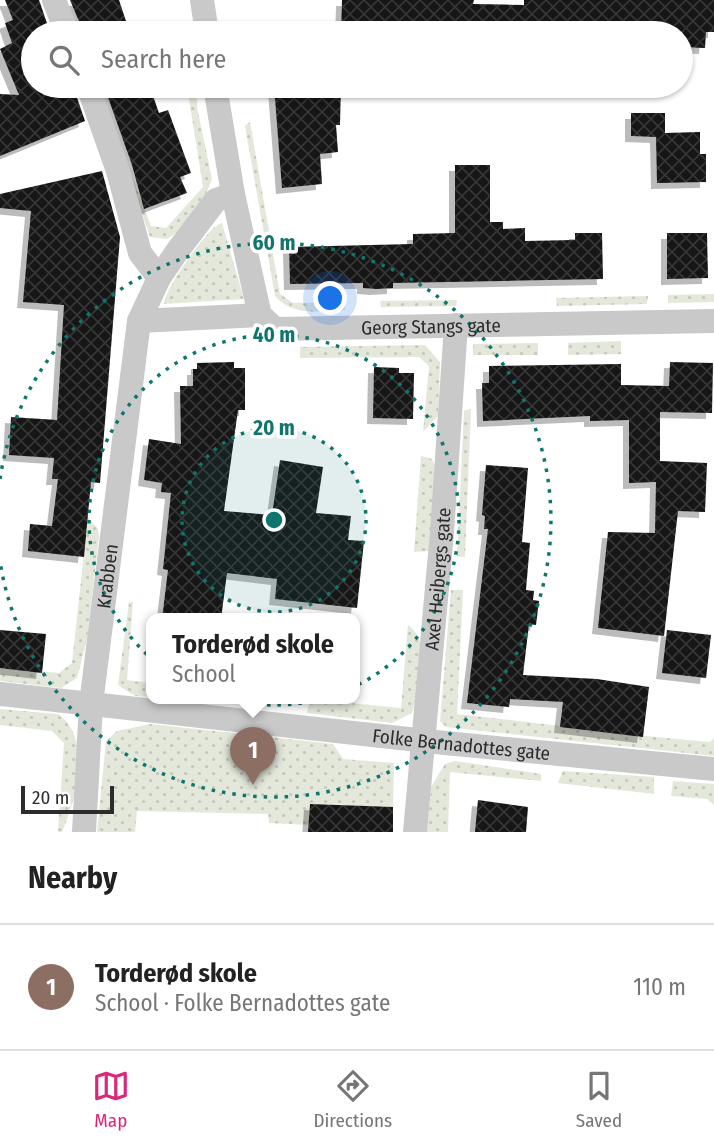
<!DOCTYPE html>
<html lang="en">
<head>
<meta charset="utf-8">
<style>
	:root { --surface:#fff; --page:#f2f2f2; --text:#222; --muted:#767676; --line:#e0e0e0; --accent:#db2777 }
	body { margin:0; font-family:"Fira Sans Condensed",sans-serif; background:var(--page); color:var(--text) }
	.scale { position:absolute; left:21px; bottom:18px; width:93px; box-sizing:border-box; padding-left:7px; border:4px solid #2c2c2c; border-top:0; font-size:19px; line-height:24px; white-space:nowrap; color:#2c2c2c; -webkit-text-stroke:5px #fff; paint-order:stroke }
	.you { position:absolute; left:331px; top:299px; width:24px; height:24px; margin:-18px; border:5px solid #fff; border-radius:50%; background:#1a73e8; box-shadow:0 0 0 10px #1a73e833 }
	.badge { display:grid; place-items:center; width:46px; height:46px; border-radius:50%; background:var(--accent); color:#fff; font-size:23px; font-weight:700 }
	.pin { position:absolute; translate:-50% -58px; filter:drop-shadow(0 2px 4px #0008) }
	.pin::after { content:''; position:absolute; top:37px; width:24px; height:21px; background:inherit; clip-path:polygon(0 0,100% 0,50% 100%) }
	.popup { position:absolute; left:146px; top:613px; width:214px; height:91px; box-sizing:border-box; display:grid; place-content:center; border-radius:14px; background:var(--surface); filter:drop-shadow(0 2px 5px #0005); font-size:23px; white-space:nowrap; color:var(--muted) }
	.popup b { font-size:26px; color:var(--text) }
	.popup::after { content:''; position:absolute; left:50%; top:100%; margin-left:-14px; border:14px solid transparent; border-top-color:var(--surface) }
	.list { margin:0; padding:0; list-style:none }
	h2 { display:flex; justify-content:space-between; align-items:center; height:91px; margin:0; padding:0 28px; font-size:30px }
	h2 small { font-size:23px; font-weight:400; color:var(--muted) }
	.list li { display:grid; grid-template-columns:46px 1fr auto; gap:21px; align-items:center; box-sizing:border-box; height:126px; padding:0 28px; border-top:2px solid var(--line) }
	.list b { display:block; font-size:26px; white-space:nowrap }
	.list p { margin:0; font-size:23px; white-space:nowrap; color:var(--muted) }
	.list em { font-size:23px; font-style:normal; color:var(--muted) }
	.icon { flex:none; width:38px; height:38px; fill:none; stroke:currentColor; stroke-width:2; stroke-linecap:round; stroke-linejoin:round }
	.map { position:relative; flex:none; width:714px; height:832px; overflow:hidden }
	.search { position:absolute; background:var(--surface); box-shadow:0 2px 5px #0004; left:21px; right:21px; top:21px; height:77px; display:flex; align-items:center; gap:18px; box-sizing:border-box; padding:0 24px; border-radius:38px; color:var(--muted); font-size:26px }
	.sheet { height:217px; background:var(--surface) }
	nav { display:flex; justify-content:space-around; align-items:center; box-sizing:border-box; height:98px; border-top:2px solid var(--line); background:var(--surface); font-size:19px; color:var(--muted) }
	nav a { display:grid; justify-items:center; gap:4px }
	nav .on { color:var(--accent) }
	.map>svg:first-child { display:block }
</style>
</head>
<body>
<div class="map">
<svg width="714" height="832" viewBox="0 0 714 832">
	<defs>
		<pattern id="grass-dots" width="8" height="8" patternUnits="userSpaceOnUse" patternTransform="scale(1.75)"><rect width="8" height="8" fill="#e3e8db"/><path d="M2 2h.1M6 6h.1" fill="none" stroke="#c3c7bc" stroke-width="1.8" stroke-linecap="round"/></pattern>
		<pattern id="building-cross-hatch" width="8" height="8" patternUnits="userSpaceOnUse" patternTransform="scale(1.75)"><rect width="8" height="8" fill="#131313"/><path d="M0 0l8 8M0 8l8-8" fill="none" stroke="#363636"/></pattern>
		<filter id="shadow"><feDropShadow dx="-6" dy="6" stdDeviation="0" flood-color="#0004"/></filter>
	</defs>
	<rect width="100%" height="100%" fill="#fff"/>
	<path fill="url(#grass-dots)" d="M98 86 151 226 166 228 203 187 187 86H197V107L212 179 206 194 179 231 167 239 150 237Z
		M250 122 280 294 293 303 345 302V310C319 311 293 317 275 296L245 126Z
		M222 223 244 299 164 304C164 290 209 225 222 223Z
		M714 294V302L668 303V295Z
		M648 296 647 304 557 306 556 298Z
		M457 300 456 306 381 307 380 301Z
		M621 341V354L568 355V343Z
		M538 343V355H473V344Z
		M425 345 440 362 438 416 423 432 429 366 419 357 300 358V347Z
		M471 409 465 557 457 556 464 411Z
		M421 456 432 459 435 466 430 551 414 552Z
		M88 517 98 529 99 537 87 640 77 678 61 688 0 681V668L59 673 72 663Z
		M451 590H463L457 714C543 723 623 735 710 742L714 738V756L446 727 440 721Z
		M129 602H133L127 680 151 683V697L135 696 118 685Z
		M408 625C432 640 420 690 412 713L392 723 307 713 310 699 401 708Z
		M0 709 58 714C93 739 76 800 62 832H58L64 743 52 731 0 725Z
		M150 724 333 744 343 759 394 763 393 807H374L348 832 349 805 310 804 309 825 269 823 268 814 137 811 135 832H97L106 741 117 731Z
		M455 761 541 774V781L450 772 448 832H427L431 787 445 764Z
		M563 771 654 777V794L558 783Z
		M673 781 714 784V805L707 799 671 796Z"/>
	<path fill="url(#building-cross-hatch)" filter="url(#shadow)" d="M5 0H39L49 29 33 33V86H73L85 121 0 156V94L19 95 0 49 12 43 5 23 13 20Z
		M70 0H119L127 24 118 27 121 33H84Z
		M342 0H474L473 4 524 5V0H714V32H706L705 48 681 47V33H341Z
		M104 86H168L152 93 159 113 168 110 191 173 180 177 187 193 144 209 132 165Z
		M274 86H341L340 125H336L338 152 320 154 322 184 282 188Z
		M631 113H665V133L700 132V154H706V182L657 183 656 137 631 136Z
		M455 165H490V222H503V229L525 228V241L575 240V233H602L603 279 393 283V288L376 289 363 288V283L290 284 289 247 413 244V234L455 233Z
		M102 171 120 237 100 483 91 482 84 557 28 551 30 524 52 526 58 479H52L54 458 9 455 11 417 57 420 64 305 23 302 31 211 0 208V194Z
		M667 233H707L708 278 667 279Z
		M234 362V368H245V410H238L224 511 272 515 280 460 323 467 316 513 351 516 348 540 364 541 357 608 275 599 277 579 227 573 221 619H162L168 570 163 569 171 493 161 492 162 483 144 480 149 439 181 444 180 386H193V369H197V363Z
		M670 362 713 363 712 413 660 412V461L707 463 705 512 678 511 664 636 598 628 608 532 655 533 656 482 629 483V420L590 421V416L483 421 482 383H489V366L621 364V385L669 386Z
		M374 367 399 368V373H414L413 419 373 418Z
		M486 465 528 468 522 542 530 543 526 590 534 591 533 600 539 601 536 625 529 624 523 675 597 679 649 687 643 737 560 727 563 702 510 699 509 707 467 703 488 529H484L485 516 482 515Z
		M0 630 46 634 42 673 0 668Z
		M667 630 711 635 706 678 662 673Z
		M478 800 528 807 526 832H475Z
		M310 804 393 807V832H308Z"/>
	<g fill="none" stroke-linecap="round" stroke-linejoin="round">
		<g stroke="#c9c9c9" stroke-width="24">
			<path d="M54 0 67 33"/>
			<path d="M202 0 207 33"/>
			<path d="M88 86 118 171 140 253 159 278"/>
			<path id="s1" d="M215 86 233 194 256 298 260 315 275 329 714 321"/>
			<path d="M139 321 260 315"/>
			<path id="s2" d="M0 694 445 743 714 769"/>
			<path id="s3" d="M84 832 91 704 139 321 159 278 178 250 216 200 233 194"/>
			<path id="s4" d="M415 832 442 532 456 325"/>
		</g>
	</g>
	<circle cx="274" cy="520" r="92" fill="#0f766e" fill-opacity=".12"/>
	<g fill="none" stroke="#0f766e" stroke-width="3.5" stroke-dasharray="3.5 7">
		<circle cx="274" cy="520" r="92"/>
		<circle cx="274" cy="520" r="185"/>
		<path d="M0 479A277 277 0 1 1 0 561"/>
	</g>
	<g text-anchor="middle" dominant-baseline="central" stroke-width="7" stroke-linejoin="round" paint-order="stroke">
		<g font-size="19" fill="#2c2c2c" stroke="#fff">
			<text stroke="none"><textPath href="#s1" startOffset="410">Georg Stangs gate</textPath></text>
			<text stroke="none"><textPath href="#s3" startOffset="257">Krabben</textPath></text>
			<text stroke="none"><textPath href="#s4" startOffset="254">Axel Heibergs gate</textPath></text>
			<text stroke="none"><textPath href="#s2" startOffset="464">Folke Bernadottes gate</textPath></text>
		</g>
	</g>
	<circle cx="274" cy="520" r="10" fill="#0f766e" stroke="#fff" stroke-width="3.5"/>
	<g font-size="21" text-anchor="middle" font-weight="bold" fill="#0f766e" stroke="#fff" stroke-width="7" stroke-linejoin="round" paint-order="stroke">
		<text x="274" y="250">60 m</text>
		<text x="274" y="342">40 m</text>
		<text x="274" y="435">20 m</text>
	</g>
</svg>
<div class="scale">20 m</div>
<div class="you"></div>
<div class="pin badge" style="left:253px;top:785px;background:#8d6e63">1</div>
<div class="popup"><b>Torderød skole</b>School</div>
<div class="search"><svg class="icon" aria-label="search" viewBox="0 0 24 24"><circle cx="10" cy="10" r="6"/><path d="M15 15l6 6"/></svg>Search here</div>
</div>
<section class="sheet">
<h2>Nearby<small></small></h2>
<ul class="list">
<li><span class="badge" style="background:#8d6e63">1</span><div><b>Torderød skole</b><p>School · Folke Bernadottes gate</p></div><em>110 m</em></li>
</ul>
</section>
<nav>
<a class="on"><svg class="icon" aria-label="map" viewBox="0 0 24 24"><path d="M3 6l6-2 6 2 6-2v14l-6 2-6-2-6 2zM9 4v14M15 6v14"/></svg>Map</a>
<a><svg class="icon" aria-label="directions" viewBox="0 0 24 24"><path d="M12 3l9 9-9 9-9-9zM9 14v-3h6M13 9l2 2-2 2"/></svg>Directions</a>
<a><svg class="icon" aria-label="saved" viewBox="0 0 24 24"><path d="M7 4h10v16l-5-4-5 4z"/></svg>Saved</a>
</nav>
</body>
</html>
